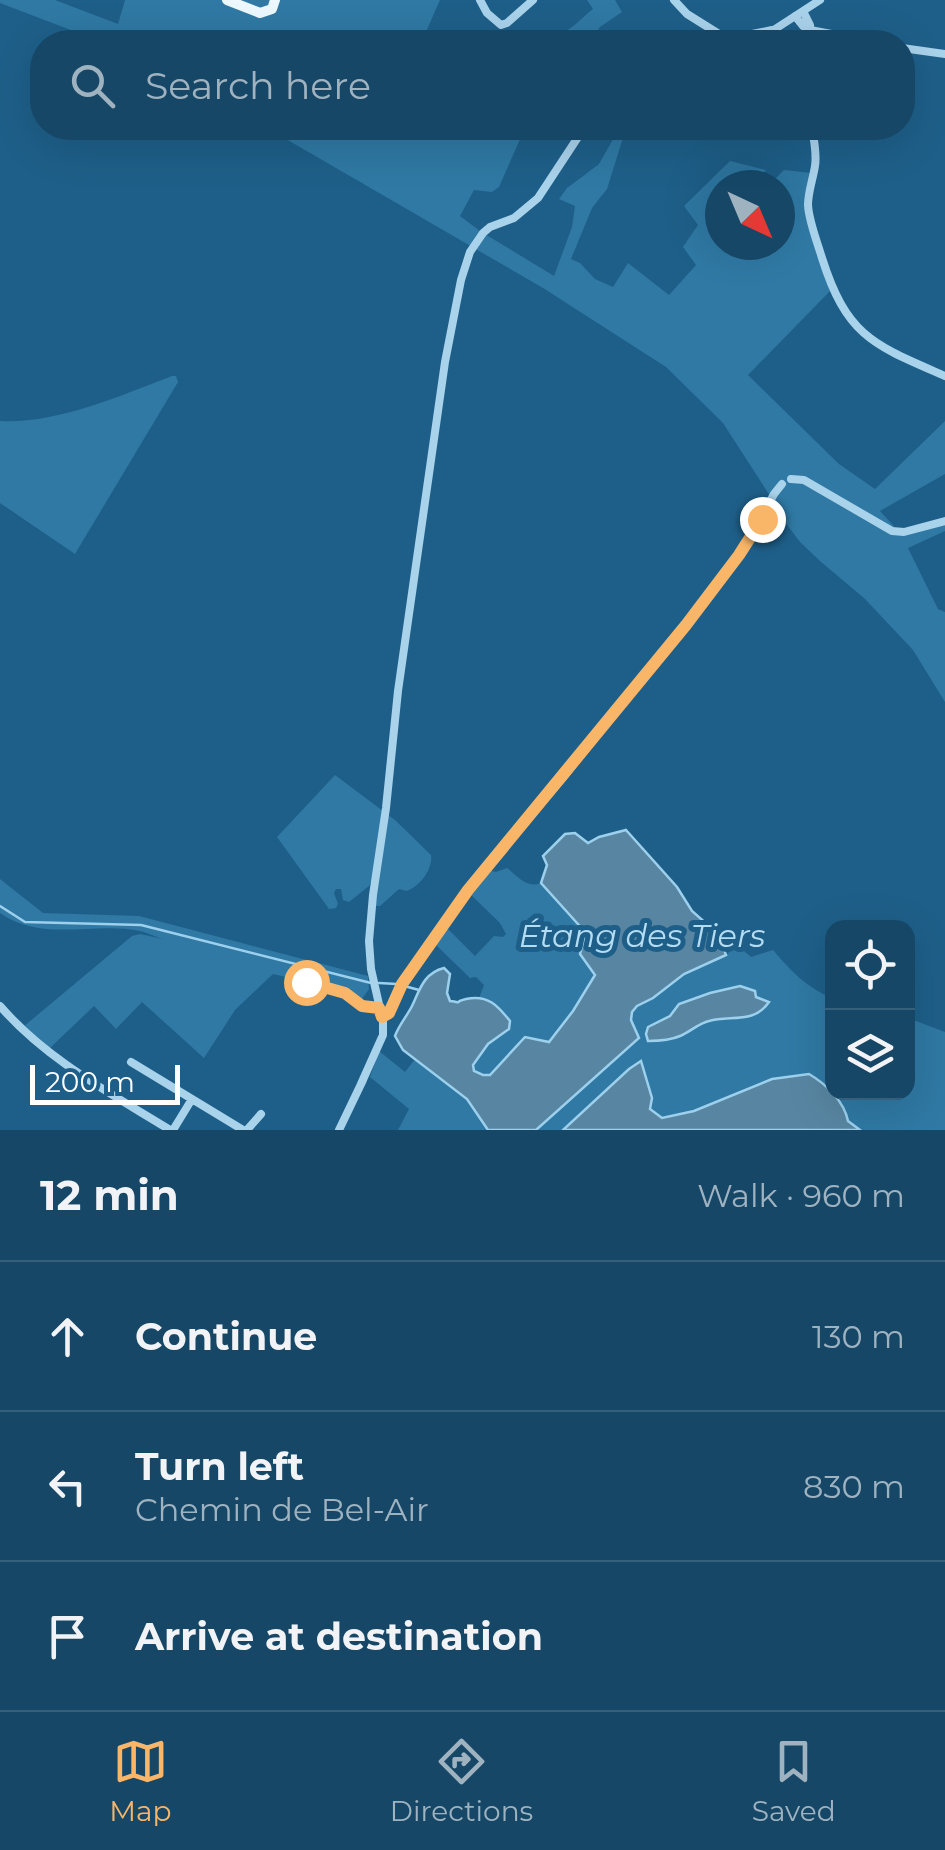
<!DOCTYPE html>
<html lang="en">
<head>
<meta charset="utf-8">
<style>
	:root { --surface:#164767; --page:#235170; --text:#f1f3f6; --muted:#9eb2c0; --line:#355f7b; --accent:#fab668 }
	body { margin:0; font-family:Montserrat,sans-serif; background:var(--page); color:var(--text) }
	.controls { position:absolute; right:30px; bottom:30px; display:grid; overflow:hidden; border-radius:20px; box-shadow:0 10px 40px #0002 }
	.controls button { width:90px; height:90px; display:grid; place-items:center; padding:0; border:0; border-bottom:2px solid var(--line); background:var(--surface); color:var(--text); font:50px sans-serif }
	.compass { position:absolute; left:705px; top:170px; width:90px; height:90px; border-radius:50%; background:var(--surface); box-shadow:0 10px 40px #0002; rotate:136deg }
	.scale { position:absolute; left:30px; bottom:25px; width:150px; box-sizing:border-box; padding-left:10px; border:5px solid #fff; border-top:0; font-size:28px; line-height:35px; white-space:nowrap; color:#fff; -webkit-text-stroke:8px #1e5f89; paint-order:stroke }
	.stop { position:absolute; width:30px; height:30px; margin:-22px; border:8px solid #fab668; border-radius:50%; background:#fff }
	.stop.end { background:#fab668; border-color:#fff; box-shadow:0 2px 10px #0008 }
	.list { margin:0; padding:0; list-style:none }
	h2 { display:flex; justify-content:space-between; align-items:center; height:130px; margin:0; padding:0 40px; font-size:42px }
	h2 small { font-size:32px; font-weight:400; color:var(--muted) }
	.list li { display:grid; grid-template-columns:65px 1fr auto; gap:30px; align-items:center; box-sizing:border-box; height:150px; padding:0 40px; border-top:2px solid var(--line) }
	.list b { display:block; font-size:38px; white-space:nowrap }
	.list p { margin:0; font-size:32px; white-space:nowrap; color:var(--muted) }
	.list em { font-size:32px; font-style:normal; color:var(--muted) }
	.icon { flex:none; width:55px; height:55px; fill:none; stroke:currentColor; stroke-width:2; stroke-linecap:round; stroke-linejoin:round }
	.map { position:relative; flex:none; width:945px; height:1130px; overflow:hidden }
	.search { position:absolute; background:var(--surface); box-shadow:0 10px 40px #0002; left:30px; right:30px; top:30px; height:110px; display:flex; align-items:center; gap:25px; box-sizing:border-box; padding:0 35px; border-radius:40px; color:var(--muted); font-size:38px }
	.sheet { height:580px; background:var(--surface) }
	nav { display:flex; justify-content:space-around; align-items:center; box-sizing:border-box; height:140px; border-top:2px solid var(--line); background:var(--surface); font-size:28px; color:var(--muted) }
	nav a { display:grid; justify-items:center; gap:5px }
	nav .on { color:var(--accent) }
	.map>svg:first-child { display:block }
</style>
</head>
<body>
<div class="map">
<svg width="945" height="1130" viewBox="0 0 945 1130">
	<rect width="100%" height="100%" fill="#1e5f89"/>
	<path fill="#2f79a4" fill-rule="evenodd" d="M0 0H55L118 24 125 0H440L426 32 447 42H102L0 3Z
		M587 0H615L622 12 600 27 590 42H538C546 37 555 38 563 33 574 27 583 17 593 9Z
		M267 128H525L499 187 492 192 474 190 460 216 480 231 554 276 572 227 575 206 559 199 567 188 599 164 616 134 627 128H684L680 140 626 128 607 189 592 208 571 259 580 263 595 279 613 287 628 263 669 295 696 265 683 247 698 225 684 206 730 161 766 170 754 185H720V245H780V185H769L784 170 811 173 806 217 832 289 748 375 839 464 875 489 945 421V474L880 511 901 534 945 523V531L908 548 938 609 945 612V702L913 650 865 599 820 561 800 542 779 514 769 508 772 499 723 423 666 367 543 288Z
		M172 376H176L178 382 75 554 0 503V421C57 424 119 396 172 376Z
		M335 775 395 820 431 855C433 869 420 886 407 891L399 889 380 906H375V872L369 886 349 902 343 900 341 889H336L334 893 338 904 336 908 329 909 277 837Z
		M507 868C517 876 527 889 541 883 555 902 573 915 586 934L580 954 595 975 573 1011 548 1042 525 1037 490 1075 474 1071 472 1065 488 1044 509 1029 490 1000 479 998 484 985 476 977 470 978 435 944 445 926 475 956 494 936 503 937 506 934 500 923 469 893 488 870 496 872Z
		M0 879 43 913 139 916 368 976 369 989 362 999 347 989 310 978 308 982 273 974 235 1010 204 1058 142 1002 116 1029 94 1006 50 1048 23 1027 132 936 140 934 163 939C156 937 148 933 140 931 94 921 43 943 0 913Z
		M737 945 751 957 773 950C791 971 807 988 832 998V1092H908V1018L945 1032V1130H860L847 1121C844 1101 826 1084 808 1074L772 1079 694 1111 663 1118 650 1108 652 1098 640 1061 629 1069 563 1130H536L639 1038 631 1020 632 1012 637 1006 653 998 684 974 726 955ZM740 986 755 991 756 997 768 1003 759 1013 740 1019 710 1020 697 1026 648 1027 670 1016 680 1004 710 993Z
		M379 1051 405 1072 415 1059 467 1099 488 1130H398L409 1109 370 1077Z"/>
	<path fill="#5886a2" stroke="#9cd0ed" stroke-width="2.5" d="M626 830 677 887 692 911 708 925 722 944 726 955 684 974 653 998 637 1006 632 1012 631 1020 639 1038 536 1130H488L467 1099 403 1050 395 1036C399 1025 407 1016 412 1006 420 989 424 973 444 968L450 974 447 993 450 1001C465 1003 451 1003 466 999 488 994 498 1006 510 1021L509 1029 488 1044 473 1065 474 1071 483 1075H490L525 1037 549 1042 573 1011 595 975 580 954 586 933 541 883 547 865 543 856 565 834 575 833 588 843 599 837Z
		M740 986 755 991 756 997 769 1002C754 1024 731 1015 709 1021 699 1023 690 1032 680 1036 671 1040 659 1041 648 1041L646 1034 648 1027 670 1016 679 1004 710 993Z
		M641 1061 652 1098 650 1109 662 1118 694 1111 772 1079 809 1074C826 1084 844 1101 848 1121L860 1130H563L629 1069Z"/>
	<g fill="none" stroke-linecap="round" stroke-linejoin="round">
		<path stroke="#9cd0ed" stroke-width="2.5" d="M0 906 25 922 141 925 371 983
			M379 983 397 984 419 990"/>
		<path stroke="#a9d2eb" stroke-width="8" d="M480 0 487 13 501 25 507 23 533 0
			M674 0 687 14 727 39 772 30
			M803 11 810 25 812 42
			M795 16 803 26 810 30 874 42
			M769 33 820 0
			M631 42 636 40 640 42
			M902 48 945 54
			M812 128C814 141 817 153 815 166 813 179 808 192 808 205 809 222 817 241 822 258 847 337 874 345 945 376
			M791 479 804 480 892 531 904 532 945 521
			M306 982 345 993 364 1006 380 1009
			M0 1006C47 1060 110 1093 170 1130
			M382 1017 389 1012 402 984 468 890 562 779 707 598 751 537 774 494 782 484
			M131 1062 243 1130
			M361 1084 383 1035V1022L371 969 369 941 373 895 386 808 398 691 445 362 461 280 470 252 483 233 490 227 514 218 538 198 584 128
			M173 1130 192 1099
			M247 1130 261 1114
			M339 1130 363 1080"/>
		<path stroke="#edf7fe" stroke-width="10" d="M227 0 260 13 272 9 275 0"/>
	</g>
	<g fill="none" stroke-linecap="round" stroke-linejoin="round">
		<path stroke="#fab668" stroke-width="12" d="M306 982 345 993 362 1006 379 1008 382 1017 389 1013 402 984 468 890 686 625 739 555 762 519"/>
	</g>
	<g text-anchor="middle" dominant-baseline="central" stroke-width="10" stroke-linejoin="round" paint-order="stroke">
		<g font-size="32" font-style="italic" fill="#b4dcf2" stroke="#1e5f89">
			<text x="642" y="935">Étang des Tiers</text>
		</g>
	</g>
</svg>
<div class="controls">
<button><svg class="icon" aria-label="locate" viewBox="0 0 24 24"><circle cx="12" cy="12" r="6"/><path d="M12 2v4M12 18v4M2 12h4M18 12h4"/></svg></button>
<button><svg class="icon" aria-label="layers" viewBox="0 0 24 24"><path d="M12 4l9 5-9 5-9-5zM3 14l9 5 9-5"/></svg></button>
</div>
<svg class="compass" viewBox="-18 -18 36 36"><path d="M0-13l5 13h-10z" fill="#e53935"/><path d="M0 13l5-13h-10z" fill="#9eb2c0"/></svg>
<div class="scale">200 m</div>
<div class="stop" style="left:306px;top:982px"></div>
<div class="stop end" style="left:762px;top:519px"></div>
<div class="search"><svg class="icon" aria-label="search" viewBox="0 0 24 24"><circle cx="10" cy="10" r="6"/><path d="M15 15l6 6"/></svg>Search here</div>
</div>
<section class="sheet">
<h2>12 min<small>Walk · 960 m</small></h2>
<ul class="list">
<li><svg class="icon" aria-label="ahead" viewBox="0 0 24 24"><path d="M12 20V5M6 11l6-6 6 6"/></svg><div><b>Continue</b></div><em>130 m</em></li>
<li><svg class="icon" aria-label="left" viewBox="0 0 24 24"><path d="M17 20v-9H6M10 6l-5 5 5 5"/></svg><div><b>Turn left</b><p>Chemin de Bel-Air</p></div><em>830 m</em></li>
<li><svg class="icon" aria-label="arrive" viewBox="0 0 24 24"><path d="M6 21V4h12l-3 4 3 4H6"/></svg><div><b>Arrive at destination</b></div></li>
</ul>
</section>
<nav>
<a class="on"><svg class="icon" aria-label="map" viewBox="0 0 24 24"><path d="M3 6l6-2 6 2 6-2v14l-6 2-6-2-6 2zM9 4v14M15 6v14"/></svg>Map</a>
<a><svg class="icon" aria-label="directions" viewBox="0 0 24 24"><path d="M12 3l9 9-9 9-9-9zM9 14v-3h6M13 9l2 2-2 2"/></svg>Directions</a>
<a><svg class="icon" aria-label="saved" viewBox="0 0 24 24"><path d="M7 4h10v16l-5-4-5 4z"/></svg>Saved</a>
</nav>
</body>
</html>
